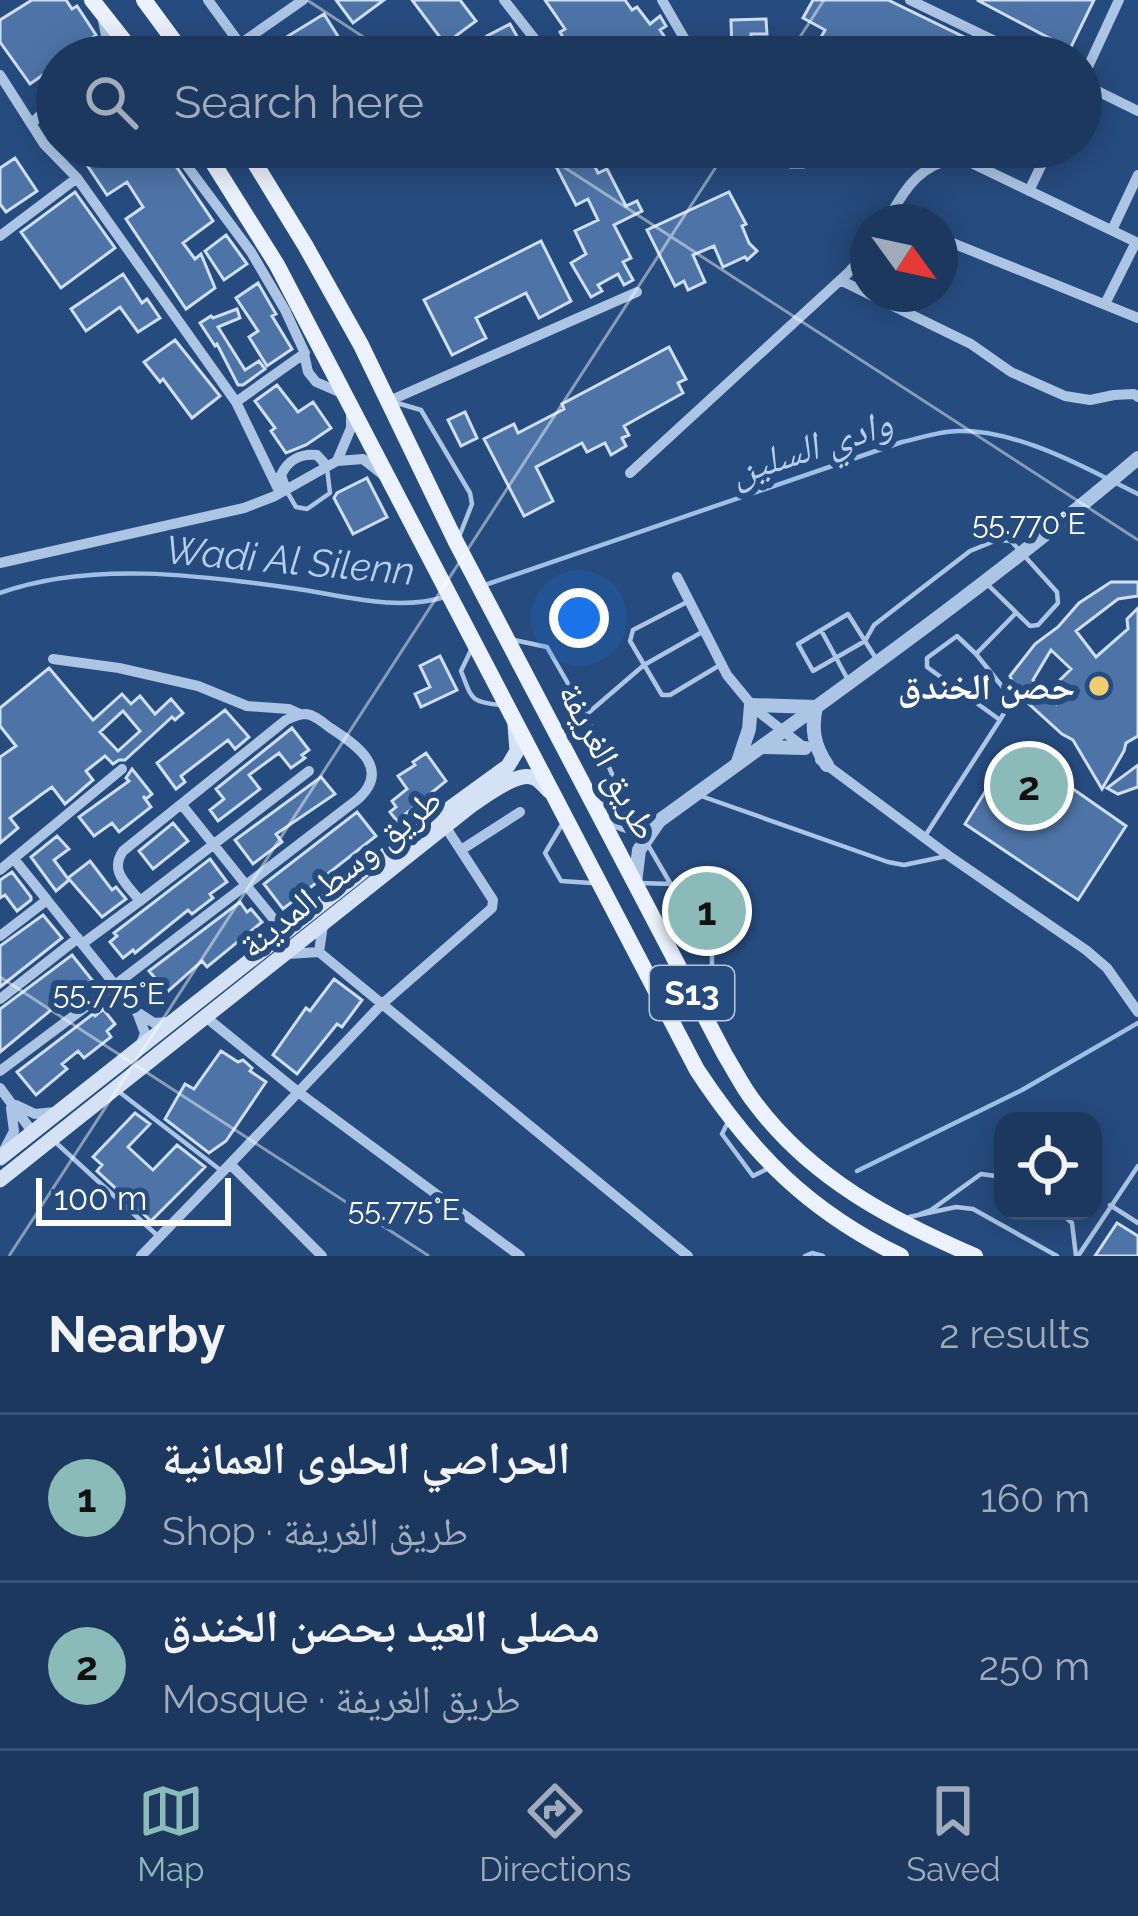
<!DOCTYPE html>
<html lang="en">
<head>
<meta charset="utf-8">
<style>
	:root { --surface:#1c385e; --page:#294367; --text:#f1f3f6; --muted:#a0acbc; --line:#3a5273; --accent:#8bbbb9 }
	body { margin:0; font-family:Raleway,"Noto Naskh Arabic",sans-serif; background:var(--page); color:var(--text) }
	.controls { position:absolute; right:36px; bottom:36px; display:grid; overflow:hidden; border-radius:24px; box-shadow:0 6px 30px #0003 }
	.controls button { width:108px; height:108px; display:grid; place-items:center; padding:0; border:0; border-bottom:3px solid var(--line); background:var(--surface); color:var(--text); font:60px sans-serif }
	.compass { position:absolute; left:850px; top:204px; width:108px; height:108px; border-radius:50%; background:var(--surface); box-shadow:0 6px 30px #0003; rotate:123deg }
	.scale { position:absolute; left:36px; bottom:30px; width:195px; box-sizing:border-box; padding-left:12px; border:6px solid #fff; border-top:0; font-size:33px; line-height:42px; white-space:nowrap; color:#fff; -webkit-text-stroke:9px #264b7e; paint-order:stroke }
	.you { position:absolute; left:579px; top:618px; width:42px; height:42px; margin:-30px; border:9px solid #fff; border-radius:50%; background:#1a73e8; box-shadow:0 0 0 18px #1a73e833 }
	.badge { display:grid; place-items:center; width:78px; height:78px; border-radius:50%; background:var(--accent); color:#111; font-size:39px; font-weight:700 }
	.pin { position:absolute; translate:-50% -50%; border:6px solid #fff; box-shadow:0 3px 12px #0006 }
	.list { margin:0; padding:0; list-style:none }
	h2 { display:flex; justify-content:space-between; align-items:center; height:156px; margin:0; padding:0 48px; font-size:51px }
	h2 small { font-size:39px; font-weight:400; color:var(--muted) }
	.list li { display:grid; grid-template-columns:78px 1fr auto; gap:36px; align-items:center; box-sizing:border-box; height:168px; padding:0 48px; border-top:3px solid var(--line) }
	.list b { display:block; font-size:45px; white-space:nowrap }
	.list p { margin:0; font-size:39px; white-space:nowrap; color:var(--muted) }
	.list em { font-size:39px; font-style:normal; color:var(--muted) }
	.icon { flex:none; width:66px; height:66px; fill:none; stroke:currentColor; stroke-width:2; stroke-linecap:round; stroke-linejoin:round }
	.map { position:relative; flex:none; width:1138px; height:1256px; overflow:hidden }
	.search { position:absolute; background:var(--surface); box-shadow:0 6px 30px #0003; left:36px; right:36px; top:36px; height:132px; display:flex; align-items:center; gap:30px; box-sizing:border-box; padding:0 42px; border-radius:66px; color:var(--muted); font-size:45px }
	.sheet { height:492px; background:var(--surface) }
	nav { display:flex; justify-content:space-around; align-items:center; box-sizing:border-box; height:168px; border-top:3px solid var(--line); background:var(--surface); font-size:33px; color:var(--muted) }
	nav a { display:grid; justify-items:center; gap:6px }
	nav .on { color:var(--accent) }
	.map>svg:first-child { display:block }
</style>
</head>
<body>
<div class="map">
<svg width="1138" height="1256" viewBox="0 0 1138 1256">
	<rect width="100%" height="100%" fill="#264b7e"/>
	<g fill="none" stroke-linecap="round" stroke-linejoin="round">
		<path stroke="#a0bfe6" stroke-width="4.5" d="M1116 483 1138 494
			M485 585 902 442C920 438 940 431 959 431 1008 430 1063 456 1106 478
			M0 593C89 561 199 575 291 588 342 595 395 612 445 597
			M857 1171 1022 1090 1138 1023"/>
	</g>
	<path fill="#4e74a7" stroke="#cedff4" stroke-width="3" fill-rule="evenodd" d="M32 0H66L72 9 77 6 96 35 68 57H57V65L30 84 0 42V20Z
		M336 0H384L353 23Z
		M412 0H460L476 21 445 44Z
		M545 0H625L632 10 637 7 650 24 660 16 666 26 660 30 675 52 667 57H574L560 32 565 29Z
		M813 0H888L970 40 968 44 985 52 987 48 1006 57H900L903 51 880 38 869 57H810L825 30 803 18Z
		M977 0H1094L1070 49Z
		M324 14 351 57H272L267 49Z
		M766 19 767 34H751V54L732 55 731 20Z
		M510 24 523 47 504 57H498L487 36Z
		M75 147H107L118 161 140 147H163L213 221 183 243 195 259 201 254 215 288 186 309 126 219 143 207 127 182 107 195Z
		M546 147H585L598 173 607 169 626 206 637 201 642 211 614 225 631 258 623 262 633 280 624 285 618 274 598 285 602 291 591 297 571 263 586 254 575 231 598 220 588 199 576 205Z
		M743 147H816V157H803V167H791V158H743Z
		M15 158 37 191 6 212 0 204V168Z
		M75 192 115 248 61 288 21 232Z
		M729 192 746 224 742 226 749 243 757 251 747 260 745 257 723 267 714 246 693 255 705 282 688 290 684 281 675 286 647 230Z
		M226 235 247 264 224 280 205 251Z
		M541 241 571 301 539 318 526 293 476 318 486 338 452 355 424 300Z
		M123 274 142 303 147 299 160 318 138 332 120 307 86 331 71 309Z
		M258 283 276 314 272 316 292 349 267 366 249 337 258 331 236 298Z
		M237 309 240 318 218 327 245 370 259 361 265 369 243 385H238L217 344 215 346 200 323 211 316 213 318Z
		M175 340 220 396 192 418 163 379 160 382 144 362Z
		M669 347 686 379 678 383 683 393 624 426 629 435 622 438 626 446 611 455 605 443 587 452 582 443 536 467 553 501 524 516 484 439 514 424 518 433 564 409 562 404Z
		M277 385 298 412 313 402 331 428 306 445 286 453 271 431 275 428 255 401Z
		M465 412 477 438 461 446 448 420Z
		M367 478 387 517 353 534 334 498 337 493Z
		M1111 582H1138V596L1118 599 1076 631 1096 657 1128 629 1127 619 1138 608V736L1126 743 1124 751 1102 789 1073 740 1062 734 1018 694 1010 676 1035 644 1058 627 1079 603ZM1051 650 1071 669 1060 680 1056 703 1033 680Z
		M440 656 457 690 421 707 415 694 430 687 420 666Z
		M49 668 93 720 122 694 131 704 140 696 155 714 171 699 183 713 175 720 172 717 125 760H119L113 764 105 756 86 771 93 780 65 804 52 787 42 794 10 818 18 828 0 843V757L16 746 0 726V708ZM123 711 140 731 118 751 100 732Z
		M225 710 249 737 235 749 228 740 181 776 185 782 176 789 157 763Z
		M292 728 309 750 302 755 305 758 291 768 279 753 249 775 260 789 218 821 210 810 224 799 216 789Z
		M1013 747 1126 826 1078 900 965 824Z
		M426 753 446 781 397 821 390 812 396 807 392 801 407 789 398 776 415 765 413 762Z
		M1138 765V787L1118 794 1107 788Z
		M132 769 152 794 146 799 143 796 151 807 119 832 112 823 94 836 79 817 129 781 126 778Z
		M321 777 335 794 276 834 282 842 253 864 235 840Z
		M357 812 376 836 283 909 264 884Z
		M173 823 188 841 153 869 139 851Z
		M57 836 69 849 54 860 69 880 56 891 31 857Z
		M210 859 227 882 210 894 213 898 192 914 188 910 135 953 133 950 123 958 110 942 117 936 114 933Z
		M90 861 112 890 116 887 126 899 102 917 68 878Z
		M12 872 31 897V900L17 911 5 895 0 898V880Z
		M240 902 247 912 251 909 262 922 207 967 202 961 167 992 149 971Z
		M43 915 62 938 0 987V946Z
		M72 955 92 980 62 1001 0 1052V1009Z
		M334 979 362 1000 342 1027 337 1024 297 1074 273 1055 306 1008 310 1011Z
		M103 1009 115 1024 107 1031 111 1037 84 1058 78 1051 62 1064 67 1069 36 1095 17 1072 93 1014 95 1016Z
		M221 1051 238 1062 243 1060 252 1068 250 1071 266 1082 226 1141 209 1153 165 1119 185 1084 194 1089Z
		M135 1113 150 1124 128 1147 153 1170 177 1145 205 1167 151 1221 97 1171 102 1165 93 1157Z
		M1117 1223 1138 1236V1256H1095Z"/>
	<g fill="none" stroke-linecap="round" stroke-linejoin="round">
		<path stroke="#acc5e5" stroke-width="4.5" d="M397 403 421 410 470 493 472 504 459 537
			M286 490 296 507 307 509 330 493 327 468
			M689 601 633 630 630 641 662 695H670L720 665
			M821 630 847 678
			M514 640 547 647 586 715 612 774 596 795
			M472 648 461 671C472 698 469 702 500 705
			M976 654 1014 615
			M875 657 848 614 798 644 813 671 865 641 874 625 970 551 997 540 1011 541 1057 592 1058 603 1038 625 1030 626 985 582
			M587 714 644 665 704 631
			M701 796 888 862 904 865 947 856
			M563 823 545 853 561 881 591 883
			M925 836 1000 720 1011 701 1009 695 976 654 957 636 927 658V667L1000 720
			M648 845 712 955V964L697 992
			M640 883 671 884
			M118 1091 223 1172
			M727 1124 722 1134 753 1176 767 1169
			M53 1140 159 1237
			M1110 1205 1138 1223
			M1059 1211 1072 1223 1076 1256
			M920 1214 931 1210 981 1174 1003 1177
			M909 1217 956 1207 973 1209 1057 1256
			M805 1256 812 1253 823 1256
			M1078 1256 1138 1166"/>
		<path stroke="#acc5e5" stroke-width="10" d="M208 0 240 44
			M504 0 549 57
			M662 0 695 57
			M910 0 1028 57
			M183 54 240 44
			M99 57 106 36 103 20
			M106 57H128
			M232 57 240 44 303 0
			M0 75 44 144 77 178 236 402 280 493
			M1081 82 1119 0
			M1081 83 1138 111
			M31 124 47 109V104L57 90
			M173 147 251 252 285 310 303 349 308 372 316 382 344 394
			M629 147H647
			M948 147 959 157 1138 243
			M1029 191 1050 147
			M886 222C907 187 916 167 959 157
			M1112 230 1138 175
			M0 236 77 178
			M940 238 1138 318
			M840 280 971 344 1011 372 1065 396 1090 400 1114 395 1134 394 1138 397
			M1105 304 1136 242
			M389 401 637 292
			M236 402 305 353
			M337 461 351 428V413
			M630 473 848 273 868 250
			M286 490 281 475C288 460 301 453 317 455L327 466
			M0 563 244 508 275 496 337 461 363 459 382 474
			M677 577 727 675 755 709 806 749
			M53 659 119 668 198 686 247 706 289 709 300 714
			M820 760 949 856 1086 950 1107 968 1138 1012
			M461 850 520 812
			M0 870 122 769
			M272 917 246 885 358 799C391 769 358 746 332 729 324 724 316 715 306 714 298 714 293 717 286 720L123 851C109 872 127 884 140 901L309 771
			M0 936 47 900 14 859
			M82 944 140 901
			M319 952 688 1256
			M288 954 319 952 323 925
			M0 999 78 938
			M137 1012 115 985 246 885 182 805
			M207 1018 298 1092 520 1256
			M140 1047 145 1033 137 1012 154 1023 168 1022
			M0 1071 115 985 47 900
			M0 1088 34 1134
			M16 1105 35 1114 55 1112
			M3 1152 14 1131 11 1108
			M141 1256 230 1164
			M322 1256 230 1164 381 1005 492 908 493 900 445 826"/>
		<path stroke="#acc5e5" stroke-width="14" d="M765 747 805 748
			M738 762 749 729 751 705 816 707C811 729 814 746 827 765
			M600 808C615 825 632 832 654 823
			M635 883 639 850 659 821C821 703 986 588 1138 458"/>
		<path stroke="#d5e2f5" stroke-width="15" d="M0 1158 362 872 508 766 517 751 515 725
			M0 1180 472 805C486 796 518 770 534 778 538 779 547 789 549 791"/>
		<path stroke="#ecf2fd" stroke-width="16" d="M92 0 137 57
			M144 0 186 57
			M203 147 277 265 697 1070C753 1155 809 1211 901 1256
			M245 147 305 245 361 345 456 542 725 1055C735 1071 743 1088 755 1103 811 1178 891 1220 975 1256"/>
	</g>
	<path fill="none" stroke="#fff" stroke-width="3" stroke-opacity="0.45" d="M307 0 394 57M787 57 824 0M533 147 1138 540M0 977 429 1256M9 1256 729 147"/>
	<circle fill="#eecd70" stroke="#264b7e" stroke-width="4.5" cx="1099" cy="686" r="12"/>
	<g text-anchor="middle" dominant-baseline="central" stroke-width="12" stroke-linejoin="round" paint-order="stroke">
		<rect fill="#264b7e" stroke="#bec9d8" stroke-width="3" x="650" y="966" width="84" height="54" rx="9"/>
		<g font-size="33" font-weight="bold" fill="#fff">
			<text x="692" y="993">S13</text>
		</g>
		<g font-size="36" font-weight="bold" fill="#fff" stroke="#264b7e" text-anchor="end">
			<text x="1075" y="686">حصن الخندق</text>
		</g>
		<g font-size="36" fill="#fff" stroke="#264b7e">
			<text transform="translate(609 761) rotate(62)">طريق الغريفة</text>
			<text transform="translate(340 872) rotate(-39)">طريق وسط المدينة</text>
		</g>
		<g font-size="39" font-style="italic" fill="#b7cfed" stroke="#264b7e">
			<text transform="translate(811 446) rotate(-18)">وادي السلين</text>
			<text transform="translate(290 560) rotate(5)">Wadi Al Silenn</text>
		</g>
	</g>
	<g font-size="30" text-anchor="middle" fill="#fff" stroke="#264b7e" stroke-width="12" stroke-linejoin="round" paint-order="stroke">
		<text x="1029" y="534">55.770°E</text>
		<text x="109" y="1004">55.775°E</text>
		<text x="404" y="1220">55.775°E</text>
	</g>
</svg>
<div class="controls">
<button><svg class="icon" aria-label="locate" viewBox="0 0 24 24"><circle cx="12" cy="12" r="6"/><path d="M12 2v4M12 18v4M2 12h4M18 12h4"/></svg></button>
</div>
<svg class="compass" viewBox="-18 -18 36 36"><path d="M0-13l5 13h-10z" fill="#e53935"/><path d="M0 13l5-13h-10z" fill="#a0acbc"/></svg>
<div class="scale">100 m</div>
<div class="you"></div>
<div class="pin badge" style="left:707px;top:911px">1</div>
<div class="pin badge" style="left:1029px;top:786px">2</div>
<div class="search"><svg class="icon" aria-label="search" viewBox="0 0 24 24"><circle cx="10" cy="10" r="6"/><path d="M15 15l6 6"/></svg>Search here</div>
</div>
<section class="sheet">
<h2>Nearby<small>2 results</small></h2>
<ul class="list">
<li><span class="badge">1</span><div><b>الحراصي الحلوى العمانية</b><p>Shop · طريق الغريفة</p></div><em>160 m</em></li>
<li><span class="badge">2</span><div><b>مصلى العيد بحصن الخندق</b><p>Mosque · طريق الغريفة</p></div><em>250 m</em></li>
</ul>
</section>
<nav>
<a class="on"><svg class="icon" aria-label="map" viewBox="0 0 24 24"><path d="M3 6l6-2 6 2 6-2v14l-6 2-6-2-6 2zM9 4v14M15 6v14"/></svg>Map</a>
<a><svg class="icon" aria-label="directions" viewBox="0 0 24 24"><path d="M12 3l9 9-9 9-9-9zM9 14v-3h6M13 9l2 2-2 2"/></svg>Directions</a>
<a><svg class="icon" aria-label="saved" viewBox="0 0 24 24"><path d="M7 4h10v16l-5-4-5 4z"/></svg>Saved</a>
</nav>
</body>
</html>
